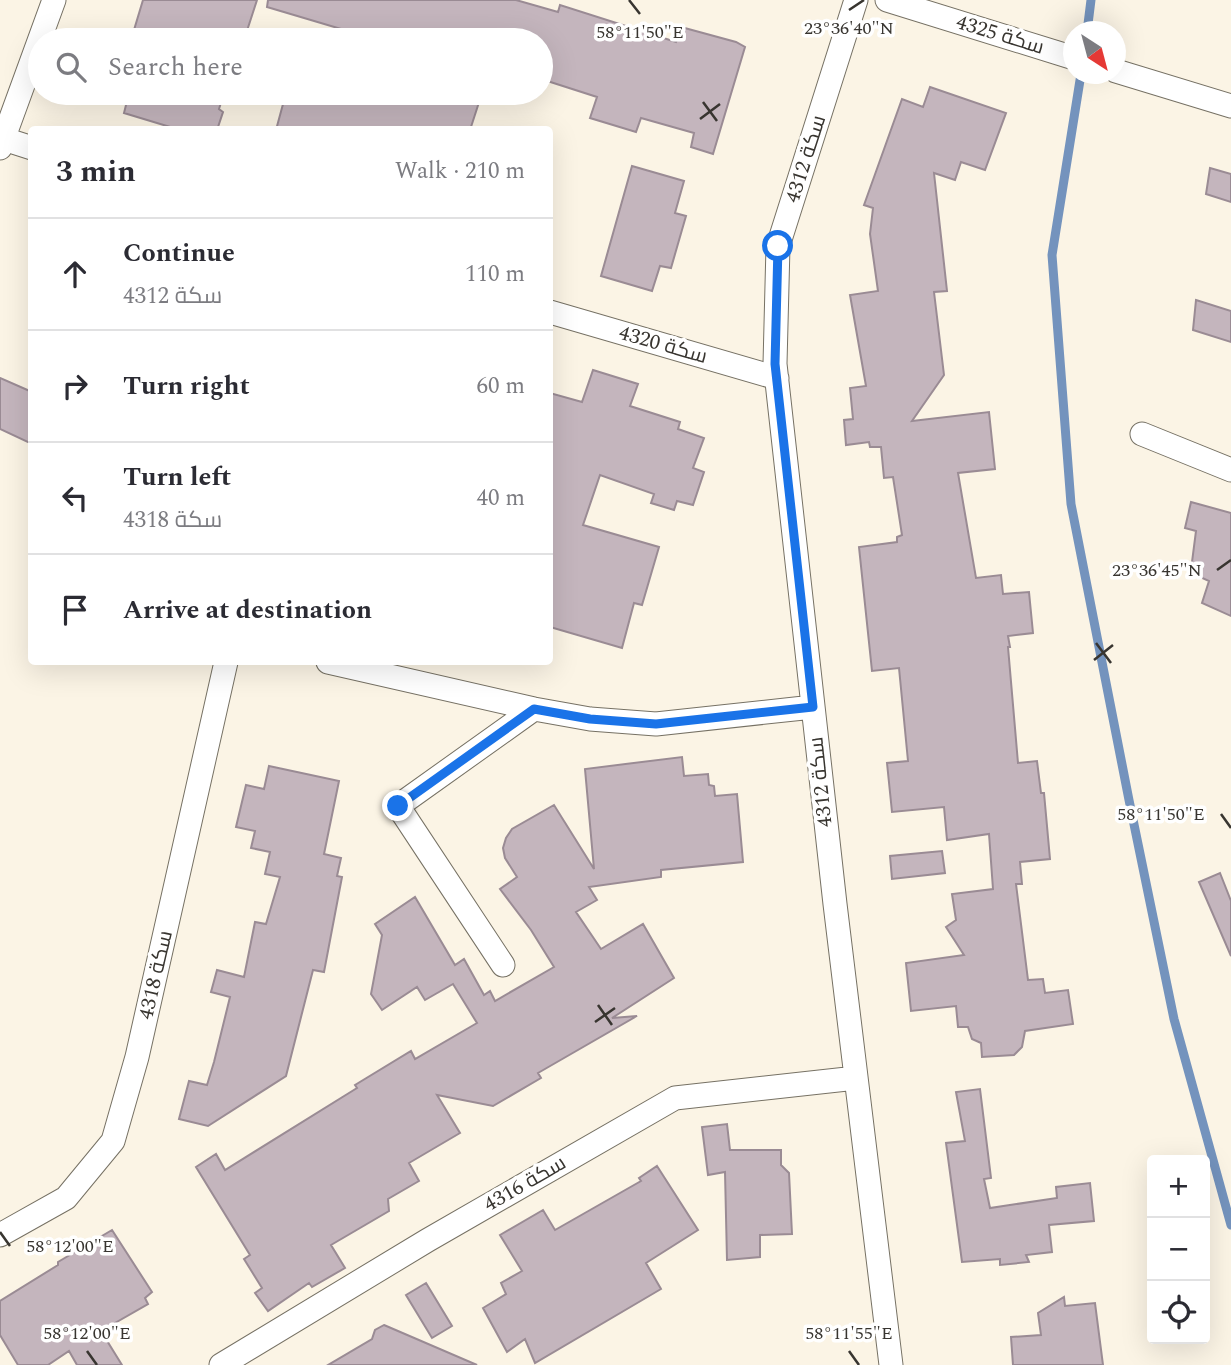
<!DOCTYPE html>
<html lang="en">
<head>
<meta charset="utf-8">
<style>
	:root { --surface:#fff; --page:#f7f7f7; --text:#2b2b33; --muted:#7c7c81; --line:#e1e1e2 }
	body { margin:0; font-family:Spectral,Cairo,serif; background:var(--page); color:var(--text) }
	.controls { position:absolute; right:21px; bottom:21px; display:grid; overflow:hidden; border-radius:7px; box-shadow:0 7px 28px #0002 }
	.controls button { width:63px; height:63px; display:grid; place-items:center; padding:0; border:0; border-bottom:2px solid var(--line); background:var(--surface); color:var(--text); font:35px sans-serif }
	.compass { position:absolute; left:1063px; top:21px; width:63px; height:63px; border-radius:50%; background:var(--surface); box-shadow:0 7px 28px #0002; rotate:144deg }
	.stop { position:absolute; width:21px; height:21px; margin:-16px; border:5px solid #1a73e8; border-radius:50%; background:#fff }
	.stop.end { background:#1a73e8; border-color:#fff; box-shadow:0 2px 7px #0008 }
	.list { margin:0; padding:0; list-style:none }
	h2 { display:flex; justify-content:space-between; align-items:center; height:91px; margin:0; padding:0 28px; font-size:30px }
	h2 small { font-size:23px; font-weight:400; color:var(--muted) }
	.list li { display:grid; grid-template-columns:46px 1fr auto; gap:21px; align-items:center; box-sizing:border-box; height:112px; padding:0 28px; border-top:2px solid var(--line) }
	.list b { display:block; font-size:26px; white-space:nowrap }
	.list p { margin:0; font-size:23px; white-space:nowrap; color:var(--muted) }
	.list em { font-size:23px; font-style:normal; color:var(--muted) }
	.icon { flex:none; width:38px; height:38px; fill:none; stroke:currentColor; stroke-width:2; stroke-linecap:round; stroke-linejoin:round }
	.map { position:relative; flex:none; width:1231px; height:1365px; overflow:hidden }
	.search { position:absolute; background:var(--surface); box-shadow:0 7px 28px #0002; left:28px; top:28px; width:525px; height:77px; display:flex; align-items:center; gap:18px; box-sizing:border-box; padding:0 24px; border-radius:38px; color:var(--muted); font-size:26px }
	.panel { position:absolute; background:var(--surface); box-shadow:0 7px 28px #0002; left:28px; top:126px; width:525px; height:539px; border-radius:7px }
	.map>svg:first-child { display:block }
</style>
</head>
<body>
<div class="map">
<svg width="1231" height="1365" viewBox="0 0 1231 1365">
	<rect width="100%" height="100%" fill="#fbf4e5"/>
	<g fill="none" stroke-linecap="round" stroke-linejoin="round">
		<path stroke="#7493bd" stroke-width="9" d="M1087 32 1091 0
			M1081 74 1052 255 1071 504 1129 800 1174 1019 1231 1225"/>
	</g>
	<path fill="#c4b5bd" stroke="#9a8b94" stroke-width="2" d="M143 0H257L244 40H131Z
		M268 0H516L558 12 560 5 676 42 681 27 736 42 745 47 713 154 691 147 694 133 641 118 636 132 590 118 597 97 541 79V40H378L267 7Z
		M930 87 1006 113 985 170 961 162 955 180 934 173 947 291 934 292 944 375 912 421 989 412 995 469 958 473 976 578 1001 575 1003 594 1029 592 1033 633 1008 636 1010 647H1008L1018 763 1037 761 1041 793H1044L1050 859 1020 862 1022 884H1016L1028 980 1043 979 1045 993 1068 990 1073 1024 1025 1031 1022 1047 1014 1055 982 1057 981 1043 972 1039 968 1027H958L956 1006 911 1011 906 963 964 955 946 927 956 920 952 894 993 889 989 834 947 840 944 807 892 812 887 763 908 761 899 668 872 671 859 547 897 542V537L902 535 893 477 884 478 881 447H870L869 442 846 445 844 420 853 419 850 388 866 386 850 295 878 291 870 234 873 208 864 205 902 99 923 107Z
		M129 93H224L219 109 223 112 217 130H180L124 113Z
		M286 93H389L414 100 415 93H482L470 130H276Z
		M632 166 684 181 675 213 686 216 671 268 660 266 652 291 601 276Z
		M1210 168 1231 174V202L1206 194Z
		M1196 300 1231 311V342L1193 330Z
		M593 370 638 384 630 406 680 422 678 429 704 438 693 468 704 472 693 505 677 501 674 510 651 503 654 494 600 475 583 525 659 547 642 605 634 603 622 648 550 627V393L582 402Z
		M0 378 32 392V444L0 429Z
		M1191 502 1231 513V616L1202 603 1209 581 1198 576 1192 562 1196 531 1185 528Z
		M682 757 684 776 708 774 709 785 714 786 715 796 737 794 743 862 661 870V877L589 887 597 900 576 912 601 949 643 924 674 978 612 1018 637 1016 538 1073 541 1078 493 1106 437 1095 460 1133 409 1163 419 1181 388 1199 389 1211 331 1245 345 1268 312 1287 309 1283 268 1311 255 1293 262 1288 244 1259 250 1255 196 1167 216 1154 225 1170 357 1088 355 1085 411 1051 415 1059 477 1023 453 984 425 1000 417 987 382 1010 371 994 382 935 375 924 415 897 455 965 464 959 484 995 490 991 495 1001 554 967 531 930 500 889 517 877 505 858 503 848 506 838 512 829 554 805 594 869 585 769Z
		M269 766 339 781 324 854 341 858 337 876 342 877 324 972 313 970 286 1076 208 1126 179 1119 189 1081 207 1085 214 1062 230 997 211 992 217 970 244 977 255 922 266 924 280 877 265 874 270 852 251 848 255 831 236 827 246 785 264 789Z
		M942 851 945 873 892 879 890 856Z
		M1220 873 1231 901V956L1199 882Z
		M980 1089 991 1178 984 1179 990 1208 1057 1198 1056 1187 1090 1183 1094 1221 1049 1225 1052 1252 1026 1255 1029 1262 1000 1265V1259L962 1262 946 1143 965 1141 956 1092Z
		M727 1124 730 1150H781V1165L789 1173 792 1234 760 1235V1257L727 1260 725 1172 708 1175 702 1127Z
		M657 1166 698 1230 646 1263 661 1289 535 1363 525 1339 507 1352 483 1308 506 1294 501 1283 522 1271 500 1235 543 1210 555 1230 641 1181 639 1178Z
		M112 1230 152 1292 145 1298 148 1304 101 1331 122 1365H77L69 1351 48 1365H18L0 1335V1301L58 1265V1262Z
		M426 1283 452 1326 432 1338 406 1295Z
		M1064 1297 1065 1306 1095 1303 1103 1365H1013L1011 1337 1041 1335 1038 1313Z
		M384 1325 477 1365H328L372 1339 375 1330Z"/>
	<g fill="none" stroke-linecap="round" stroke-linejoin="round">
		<defs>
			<path id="minor" d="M856 0 778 246 775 364 835 904 891 1365
				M887 0 1074 58
				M1116 71 1231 106
				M4 139 32 148
				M0 148 54 0
				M550 312 777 378
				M1142 434 1231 470
				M328 662 534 709 590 719 656 724 813 707
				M503 965 398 806 534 709
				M0 1235 66 1198 113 1141 137 1057 226 662
				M221 1365 428 1240 675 1098 856 1078"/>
		</defs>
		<use href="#minor" stroke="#767164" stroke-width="25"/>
		<use href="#minor" stroke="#fff" stroke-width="23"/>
	</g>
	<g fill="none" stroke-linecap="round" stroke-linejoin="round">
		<path stroke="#1a73e8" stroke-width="9" d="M398 806 534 709 590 719 656 724 813 707 775 364 778 246"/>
	</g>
	<path fill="none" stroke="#383530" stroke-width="2.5" d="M629 0 640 14M849 10 864 0M703 102 717 121M700 119 720 104M1217 570 1231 560M1096 643 1111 663M1094 660 1113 645M1221 814 1231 828M598 1005 612 1025M595 1022 615 1008M0 1232 10 1246M87 1351 97 1365M849 1351 859 1365"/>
	<g text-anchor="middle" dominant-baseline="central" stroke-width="7" stroke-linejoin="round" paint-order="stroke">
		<g font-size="21" fill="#383530" stroke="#fff">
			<text transform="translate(1000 35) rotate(17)">سكة 4325</text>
			<text transform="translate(806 159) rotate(-72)">سكة 4312</text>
			<text transform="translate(663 345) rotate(16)">سكة 4320</text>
			<text transform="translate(821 782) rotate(-96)">سكة 4312</text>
			<text transform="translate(156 975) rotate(-77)">سكة 4318</text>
			<text transform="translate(525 1184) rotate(-30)">سكة 4316</text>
		</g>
	</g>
	<g font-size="18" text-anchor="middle" fill="#383530" stroke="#fff" stroke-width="7" stroke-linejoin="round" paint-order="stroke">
		<text x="849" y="34">23°36'40"N</text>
		<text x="640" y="38">58°11'50"E</text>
		<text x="1157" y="576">23°36'45"N</text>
		<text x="1161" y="820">58°11'50"E</text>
		<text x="70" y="1252">58°12'00"E</text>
		<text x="87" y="1339">58°12'00"E</text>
		<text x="849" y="1339">58°11'55"E</text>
	</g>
</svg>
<div class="controls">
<button>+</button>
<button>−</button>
<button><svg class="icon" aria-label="locate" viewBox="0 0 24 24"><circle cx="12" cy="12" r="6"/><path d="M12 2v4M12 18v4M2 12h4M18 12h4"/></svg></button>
</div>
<svg class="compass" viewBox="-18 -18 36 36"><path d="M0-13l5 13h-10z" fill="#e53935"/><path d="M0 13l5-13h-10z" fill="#7c7c81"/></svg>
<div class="stop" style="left:778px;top:246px"></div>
<div class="stop end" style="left:398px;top:806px"></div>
<div class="search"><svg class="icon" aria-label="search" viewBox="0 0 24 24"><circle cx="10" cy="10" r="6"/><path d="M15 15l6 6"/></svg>Search here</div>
<section class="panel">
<h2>3 min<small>Walk · 210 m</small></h2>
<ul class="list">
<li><svg class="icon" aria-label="ahead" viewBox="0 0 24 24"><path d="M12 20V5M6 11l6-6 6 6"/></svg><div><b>Continue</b><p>سكة 4312</p></div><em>110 m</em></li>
<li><svg class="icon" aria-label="right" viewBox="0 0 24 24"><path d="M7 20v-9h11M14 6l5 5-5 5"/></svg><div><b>Turn right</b></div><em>60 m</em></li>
<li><svg class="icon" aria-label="left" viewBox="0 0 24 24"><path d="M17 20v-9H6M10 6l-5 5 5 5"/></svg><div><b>Turn left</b><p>سكة 4318</p></div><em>40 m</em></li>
<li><svg class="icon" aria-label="arrive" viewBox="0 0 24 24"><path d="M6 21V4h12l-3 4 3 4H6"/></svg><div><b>Arrive at destination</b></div></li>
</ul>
</section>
</div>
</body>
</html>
